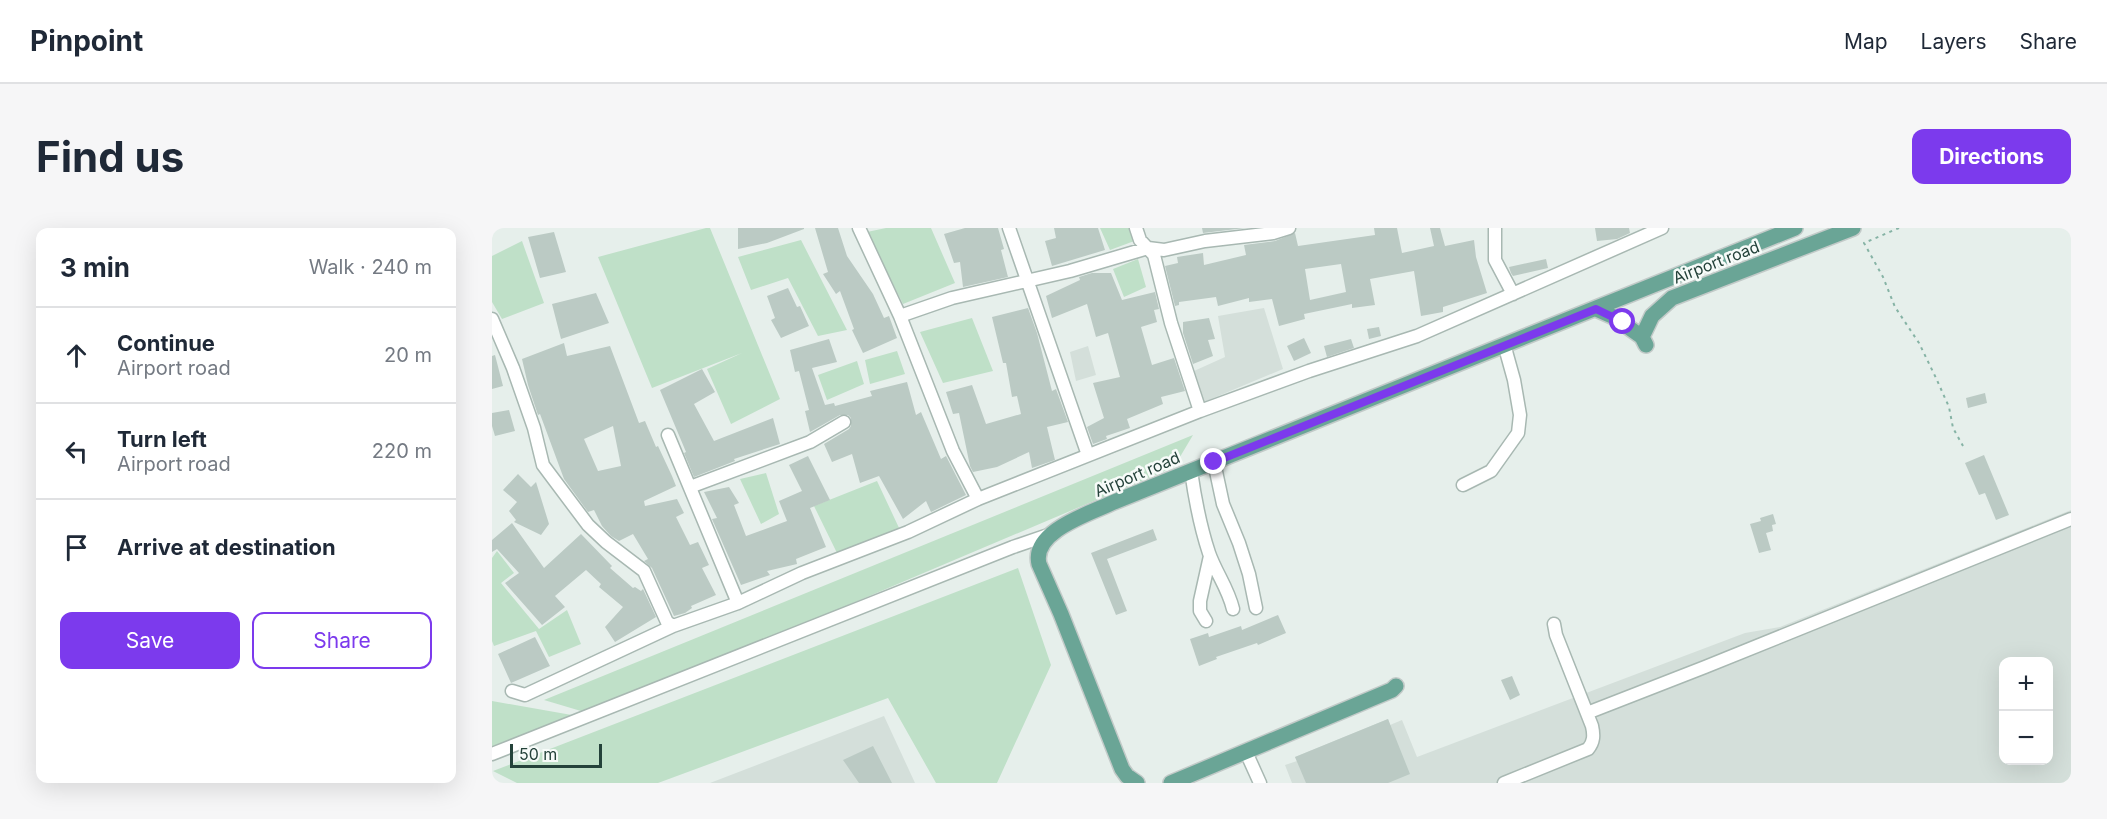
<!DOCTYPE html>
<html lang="en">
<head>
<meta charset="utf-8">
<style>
	:root { --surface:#fff; --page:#f6f6f7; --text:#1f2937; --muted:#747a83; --line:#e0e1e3; --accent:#7c3aed }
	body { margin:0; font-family:Inter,sans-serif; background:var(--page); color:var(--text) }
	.controls { position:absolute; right:18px; bottom:18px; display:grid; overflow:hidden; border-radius:12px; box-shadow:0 6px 24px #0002 }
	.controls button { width:54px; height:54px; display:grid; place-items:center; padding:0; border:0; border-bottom:2px solid var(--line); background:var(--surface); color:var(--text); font:30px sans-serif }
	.scale { position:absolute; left:18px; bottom:15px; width:92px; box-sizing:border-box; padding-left:6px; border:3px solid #24423a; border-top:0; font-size:16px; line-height:21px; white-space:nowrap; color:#24423a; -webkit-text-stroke:4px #f7fbf9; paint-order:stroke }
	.stop { position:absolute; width:18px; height:18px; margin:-14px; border:4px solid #7c3aed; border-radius:50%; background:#fff }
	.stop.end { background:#7c3aed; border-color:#fff; box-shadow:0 2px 6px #0008 }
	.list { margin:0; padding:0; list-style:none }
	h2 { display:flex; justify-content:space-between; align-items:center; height:78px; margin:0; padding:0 24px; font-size:26px }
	h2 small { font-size:20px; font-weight:400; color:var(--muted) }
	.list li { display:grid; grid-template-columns:39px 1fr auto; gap:18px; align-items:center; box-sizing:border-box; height:96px; padding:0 24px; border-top:2px solid var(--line) }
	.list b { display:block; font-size:22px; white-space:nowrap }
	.list p { margin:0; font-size:20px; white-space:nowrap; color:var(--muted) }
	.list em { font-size:20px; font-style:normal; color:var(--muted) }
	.actions { display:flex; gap:12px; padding:18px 24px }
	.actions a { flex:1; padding:14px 0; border:2px solid var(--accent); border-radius:12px; text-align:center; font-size:21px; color:var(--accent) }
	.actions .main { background:var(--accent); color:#fff }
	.icon { flex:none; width:33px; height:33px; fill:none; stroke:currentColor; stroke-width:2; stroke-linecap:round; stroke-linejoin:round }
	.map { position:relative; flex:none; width:1579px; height:555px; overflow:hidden; border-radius:12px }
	header { display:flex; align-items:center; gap:36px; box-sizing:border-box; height:84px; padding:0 30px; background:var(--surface); border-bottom:2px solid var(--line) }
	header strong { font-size:28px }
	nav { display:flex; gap:33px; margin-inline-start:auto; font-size:21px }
	.intro { display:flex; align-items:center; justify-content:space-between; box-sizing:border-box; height:144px; padding:0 36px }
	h1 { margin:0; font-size:42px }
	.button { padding:15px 27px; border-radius:12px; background:var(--accent); color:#fff; font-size:21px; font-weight:700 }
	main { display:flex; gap:36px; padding:0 36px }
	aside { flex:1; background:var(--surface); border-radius:12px; box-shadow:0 6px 24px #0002 }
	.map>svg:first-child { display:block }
</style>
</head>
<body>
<header>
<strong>Pinpoint</strong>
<nav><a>Map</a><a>Layers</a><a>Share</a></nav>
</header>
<div class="intro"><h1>Find us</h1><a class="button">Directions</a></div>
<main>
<aside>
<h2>3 min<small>Walk · 240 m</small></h2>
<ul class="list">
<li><svg class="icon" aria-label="ahead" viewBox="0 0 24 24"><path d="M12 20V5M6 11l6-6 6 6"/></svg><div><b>Continue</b><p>Airport road</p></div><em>20 m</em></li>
<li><svg class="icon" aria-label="left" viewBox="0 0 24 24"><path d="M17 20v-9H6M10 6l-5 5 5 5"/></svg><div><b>Turn left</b><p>Airport road</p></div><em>220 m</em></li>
<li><svg class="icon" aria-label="arrive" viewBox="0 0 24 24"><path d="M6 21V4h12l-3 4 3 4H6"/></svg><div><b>Arrive at destination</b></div></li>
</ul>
<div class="actions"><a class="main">Save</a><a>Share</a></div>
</aside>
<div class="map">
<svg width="1579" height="555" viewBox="0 0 1579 555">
	<rect width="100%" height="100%" fill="#e6efeb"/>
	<path fill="#d4dfda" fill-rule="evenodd" d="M772 80 791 141 712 174 702 143 733 129 726 88Z
		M596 118 604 147 584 153 578 124Z
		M1579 282V555H800L793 537 805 533 803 529 896 491 898 497 910 492 925 529 1253 405 1288 399ZM1512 434H1556V532H1512Z
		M392 488 423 555H218Z"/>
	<path fill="#bfe0c8" d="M214 0H218L288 171 239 196 215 141 250 125 160 160 106 29Z
		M394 0H439L463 55 411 76 375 4Z
		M608 0H642L645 12 618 22Z
		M309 12 355 102 326 108 296 50 259 62 246 29Z
		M30 13 52 75 10 91 0 74V28Z
		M646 31 654 59 632 69 621 41Z
		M480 90 501 143 451 155 428 104Z
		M405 123 413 146 378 156 373 132Z
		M365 133 372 156 335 172 326 147Z
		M701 207 682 239 99 486 52 472Z
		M274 245 287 286 269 296 248 251Z
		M385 253 408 302 345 325 322 278Z
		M5 323 22 345 9 355 47 401 75 382 89 416 57 429 44 403 2 418 0 413V330Z
		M526 340 559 437 505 555H444L396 470 166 555H25L1 543Z
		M0 473 91 489 0 519Z"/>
	<path fill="#bbcac4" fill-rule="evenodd" d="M246 0H312V1L275 15 246 21Z
		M323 0H346L355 28 381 66 392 90 397 88 405 110 371 125 360 102 362 101 348 63 344 66 331 46 336 44Z
		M473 0H506L512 21 509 22 516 49 471 59 468 34 462 35 452 6Z
		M562 0H606L613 22 560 38 553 13 564 10Z
		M710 0H753L711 5Z
		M882 0H905L910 25 942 18 938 0H948L953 18 982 12 984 29 995 65 951 79V84L929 88 922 43 878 51 883 77 860 80V76L812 86 813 91 787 98 780 71 757 74V70L726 78 724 69 687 74V77L683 78 673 38 686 35 685 29 711 25 712 37 754 27 752 17 783 13 803 5 806 18 883 7ZM849 36 854 64 818 72 813 41Z
		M1103 0H1137L1138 5 1125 11 1105 13Z
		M62 4 74 44 48 50 36 9Z
		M1054 31 1056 40 1021 48 1019 45 1017 39Z
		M600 45H619L630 72 663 64 667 81 662 82 665 94 649 99 660 137 682 130 693 163 669 169 671 176 635 191 638 200 614 208 615 211 601 216 595 199 612 190 601 155 628 149 616 105 604 109 595 76 560 90 554 68 588 52 587 49Z
		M296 60 305 79 308 78 317 98 289 110 279 92 283 90 275 68Z
		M104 65 117 95 69 111 60 76Z
		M536 80 545 105 560 163 564 161 576 194 555 199 563 232 540 240 537 224 505 239 481 244 478 238 467 185 461 186 454 164 480 157 494 196 529 186 525 168 520 169 514 135H511L500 89Z
		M717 90 723 111 716 112 721 128 701 136 691 105V94Z
		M887 99 889 108 877 111 875 101Z
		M812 110 819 125 802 133 795 118Z
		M337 111 345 134 320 140 333 177 342 175 343 178 380 168 378 163 415 154 424 187 429 184 449 231 454 228 474 267 439 284 434 273 411 291 387 248 368 255 360 226 340 234 332 216 357 201 359 198V190L356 187H348L318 204 313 183 317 182 307 143 303 144 298 122Z
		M859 111 862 120 835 129 832 118Z
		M72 115 75 128 118 118 147 195 153 193 164 219 166 218 180 248 184 258 152 273 153 278 185 271 192 285 184 289 198 317 206 314 217 337 210 340 224 367 199 378 200 380 193 385 182 388 160 340 152 333 156 331 141 306 127 313 119 308 110 298 102 282 96 284 72 251 48 186 46 187 36 157 30 131ZM121 198 129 238 106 243 92 211Z
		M3 127 11 158 0 161V128Z
		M210 141 223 164 202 176 222 213 281 190 288 216 242 231 243 233 202 249 192 225 194 224 168 162Z
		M1493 165 1495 175 1476 180 1474 170Z
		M17 182 23 203 3 208 0 198V185Z
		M1492 227 1517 287 1504 292 1493 265 1487 267 1473 235Z
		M316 228 338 272 318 280 334 319 304 331 305 336 275 343 278 347 249 357 220 291 225 290 212 264 237 259 247 275 242 277 254 308 295 293 287 273 310 263 297 237Z
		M26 246 39 259 44 254 57 296 49 307 22 294 24 292 17 283 25 274 11 262Z
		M1281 286 1284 296 1280 297 1281 303 1274 305 1279 322 1267 325 1258 296 1269 293 1268 290Z
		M20 295 52 340 89 306 120 338 118 340 141 360 143 359 149 363 151 361 164 389 123 414 113 399 131 379 107 359 109 356 94 342 63 368 73 379 50 397 13 355 27 345 5 321 0 324V312Z
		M661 301 665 312 615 331 635 383 624 387 599 325Z
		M786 387 794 405 766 417 765 415 724 429 725 431 707 438 698 411 716 405 717 409 749 398 750 402Z
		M43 409 58 438 19 455 6 426Z
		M1020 448 1028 467 1018 472 1009 452Z
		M896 491 918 546 896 555H814L803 529Z
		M381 518 400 555H367L351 532Z"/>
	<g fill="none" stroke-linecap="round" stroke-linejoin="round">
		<defs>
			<path id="minor" d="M367 0 408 88 461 223 486 271
				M517 0 596 227
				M644 0 648 12 662 27 679 95 708 183
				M1003 0V32L1021 66
				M408 88 460 70 578 43 656 20 672 22 713 13 781 5 797 0
				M0 91 21 140 42 200 51 237 96 297 114 314 152 343 175 394 181 398
				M176 207 246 375
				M722 234 731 276 747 315 757 346 764 380
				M699 243C703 271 708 298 717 325 724 345 736 360 741 381
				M971 257 999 243 1026 205 1028 187 1022 152 1012 116
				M198 259 318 214 352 194
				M714 393 708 383V373L718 328
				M20 463 33 467 181 398 246 375 310 345 416 304 486 271 708 183 817 143 925 108 1170 0
				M1095 485 1213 439 1579 291
				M754 524 768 555
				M0 526 521 319 559 306
				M1012 555 1096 521C1102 514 1102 507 1100 498L1064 407 1062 396"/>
			<path id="major" d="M1104 81 1122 89 1150 109
				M1154 117 1150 109 1160 88 1180 70 1361 0
				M645 555 635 548 630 541 569 386 547 336C539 303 599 285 622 274L1303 0
				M679 555 900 462 904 458"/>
		</defs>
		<use href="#minor" stroke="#a8b8b2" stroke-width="15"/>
		<use href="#major" stroke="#c2cac8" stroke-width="18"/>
		<path stroke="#86b3a5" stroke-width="2" stroke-dasharray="3 4.5" stroke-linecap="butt" d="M1407 0 1372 15 1391 49 1403 79 1427 115 1444 150 1457 179 1461 200 1471 218"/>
		<use href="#minor" stroke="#fff" stroke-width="12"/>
		<use href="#major" stroke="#6aa596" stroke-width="15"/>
	</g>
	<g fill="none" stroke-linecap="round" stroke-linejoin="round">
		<path stroke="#7c3aed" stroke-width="8" d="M722 234 1104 81 1131 94"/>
	</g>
	<g text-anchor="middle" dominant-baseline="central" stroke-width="5" stroke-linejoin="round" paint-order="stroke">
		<g font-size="16" fill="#24423a" stroke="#f7fbf9">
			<text transform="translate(1224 34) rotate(-21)">Airport road</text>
			<text transform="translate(645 246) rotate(-23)">Airport road</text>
		</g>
	</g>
</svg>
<div class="controls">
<button>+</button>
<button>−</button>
</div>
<div class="scale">50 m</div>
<div class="stop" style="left:1131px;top:94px"></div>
<div class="stop end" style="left:722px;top:234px"></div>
</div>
</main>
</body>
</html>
